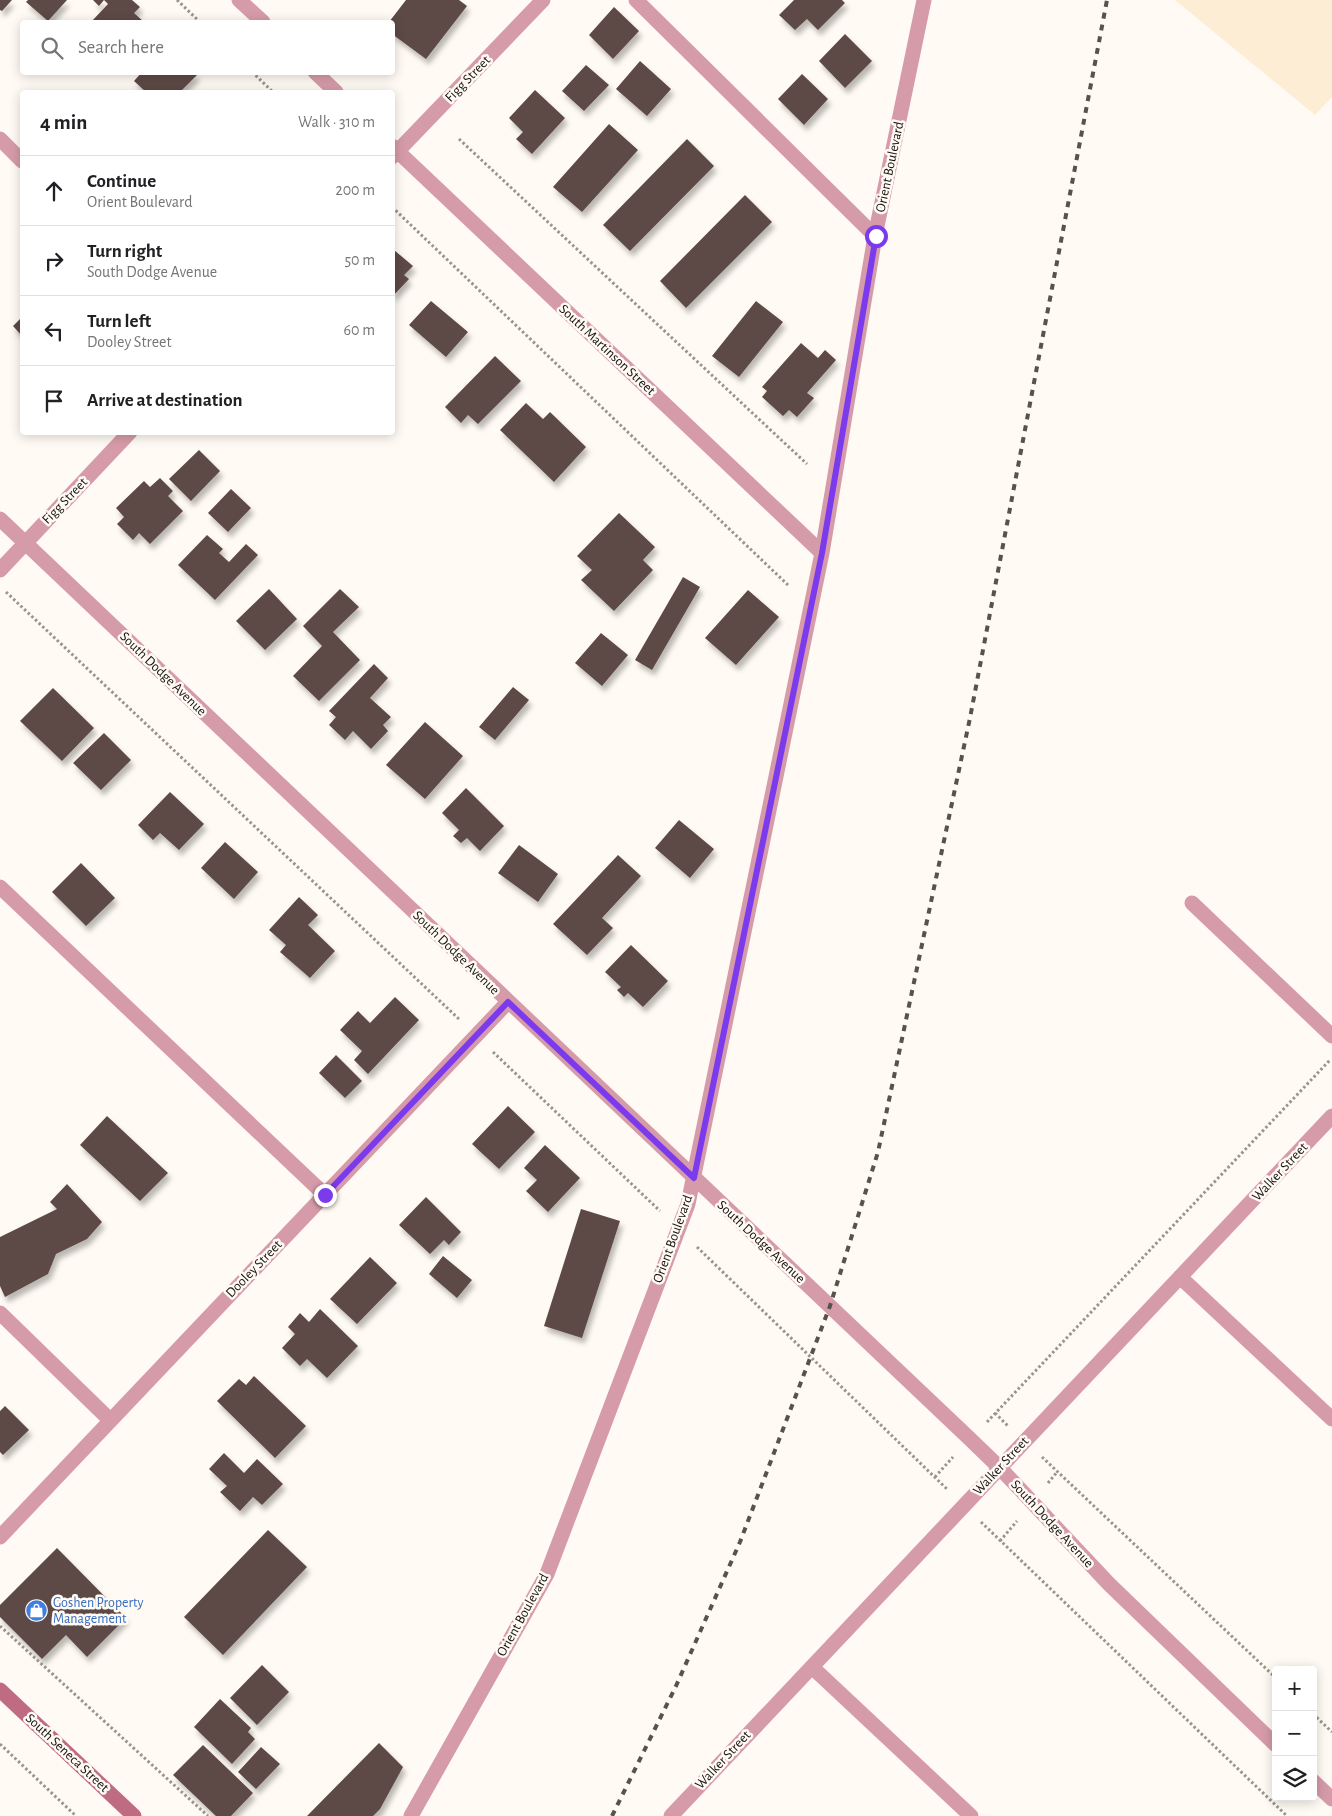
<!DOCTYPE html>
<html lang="en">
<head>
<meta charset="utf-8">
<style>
	:root { --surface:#fff; --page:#f6f6f6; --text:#202124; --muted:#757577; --line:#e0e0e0 }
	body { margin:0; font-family:"Alegreya Sans",sans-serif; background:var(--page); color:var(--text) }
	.controls { position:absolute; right:15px; bottom:15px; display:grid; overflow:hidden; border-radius:5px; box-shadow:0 2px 12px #0003 }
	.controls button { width:45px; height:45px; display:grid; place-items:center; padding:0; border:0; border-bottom:1px solid var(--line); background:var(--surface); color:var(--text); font:25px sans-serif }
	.stop { position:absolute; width:15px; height:15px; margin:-11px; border:4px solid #7c3aed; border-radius:50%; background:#fff }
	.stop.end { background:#7c3aed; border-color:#fff; box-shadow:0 1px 5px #0008 }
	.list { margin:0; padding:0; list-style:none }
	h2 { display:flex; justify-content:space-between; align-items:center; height:65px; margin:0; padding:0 20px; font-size:21px }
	h2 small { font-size:16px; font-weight:400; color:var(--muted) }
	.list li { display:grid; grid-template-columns:32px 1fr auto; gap:15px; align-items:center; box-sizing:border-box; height:70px; padding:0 20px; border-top:1px solid var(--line) }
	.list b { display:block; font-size:19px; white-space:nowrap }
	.list p { margin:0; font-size:16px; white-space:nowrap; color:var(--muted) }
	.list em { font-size:16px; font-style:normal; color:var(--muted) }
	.icon { flex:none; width:28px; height:28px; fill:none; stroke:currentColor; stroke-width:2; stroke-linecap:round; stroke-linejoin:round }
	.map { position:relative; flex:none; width:1332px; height:1816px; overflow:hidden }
	.search { position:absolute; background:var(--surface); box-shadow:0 2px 12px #0003; left:20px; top:20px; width:375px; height:55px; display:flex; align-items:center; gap:12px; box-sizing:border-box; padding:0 18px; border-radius:5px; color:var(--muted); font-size:19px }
	.panel { position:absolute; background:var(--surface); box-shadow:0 2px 12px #0003; left:20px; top:90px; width:375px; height:345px; border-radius:5px }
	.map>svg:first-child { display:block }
</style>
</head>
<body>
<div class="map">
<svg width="1332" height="1816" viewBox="0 0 1332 1816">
	<defs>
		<filter id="shadow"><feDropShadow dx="3" dy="5.5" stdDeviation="2.5" flood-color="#0004"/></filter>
	</defs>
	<rect width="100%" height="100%" fill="#fffaf3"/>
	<path fill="#fdedd4" d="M1175 0H1332V97L1315 115Z"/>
	<path fill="#5d4a44" filter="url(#shadow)" d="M0 0H12L2 11 0 10Z
		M28 0H67L48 21 26 2Z
		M93 0H132L140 7 134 13 144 22H91L108 4 104 0 99 6Z
		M406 0H459L467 6 426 59 392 34V22H389Z
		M794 0H842L845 3 818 30 807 19 795 30 779 15Z
		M614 7 639 31 613 59 589 35Z
		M845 34 872 61 845 88 819 61Z
		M640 61 671 89 647 116 616 89Z
		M586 65 609 85 584 111 562 91Z
		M142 72H194L197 75 180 92H146L134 81Z
		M802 74 828 99 804 125 778 99Z
		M535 90 565 118 532 154 516 139 523 132 509 118Z
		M609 124 638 150 582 212 553 187Z
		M687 139 714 166 630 251 603 225Z
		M745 195 772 222 686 308 660 281Z
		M394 250 413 266 404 275 409 279 392 297V252Z
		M431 301 468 332 446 357 409 325Z
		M756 301 783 322 739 377 712 356Z
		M22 317V336L13 326Z
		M801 343 818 358 825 350 836 360 807 393 814 398 797 417 789 410 783 416 762 397 767 391 762 387Z
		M495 356 521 381 478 424 468 415 461 423 445 407Z
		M526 403 543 419 550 412 586 447 554 482 500 430Z
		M199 450 220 471 191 501 169 479Z
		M160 478 173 491 168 496 183 511 150 544 139 533 133 540 117 524 124 517 116 508 144 481 150 487Z
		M231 489 251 508 228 532 208 513Z
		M619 513 655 547 643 560 653 570 614 611 581 580 592 570 577 556Z
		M207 535 223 549 219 553 229 562 246 544 258 555 215 600 178 565Z
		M683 577 700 587 652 670 635 660Z
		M269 589 297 619 265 650 236 621Z
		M340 589 359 607 333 632 360 660 319 701 293 676 322 646 303 626Z
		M748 590 779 617 736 665 705 638Z
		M601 633 628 655 602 686 575 663Z
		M374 664 388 678 370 698 391 717 383 725 388 731 371 749 353 731 345 740 329 725 336 717 329 711Z
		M513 687 529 700 495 740 479 727Z
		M53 688 94 728 62 761 20 721Z
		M425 722 463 756 425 799 386 765Z
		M104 733 131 760 101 790 73 763Z
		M466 788 504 826 480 851 467 838 461 843 453 836 459 830 442 813Z
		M170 792 204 824 179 850 160 833 153 840 138 825Z
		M679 820 714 849 690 878 655 848Z
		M225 842 258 872 234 899 201 868Z
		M519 845 558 874 538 902 498 873Z
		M618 855 641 876 602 918 613 928 587 955 553 924Z
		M81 863 115 898 86 926 52 892Z
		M299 897 318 915 308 925 335 951 310 978 280 952 286 945 269 930Z
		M631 945 668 981 643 1007 628 993 624 997 617 990 621 987 605 972Z
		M395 997 419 1020 368 1074 354 1060 362 1051 340 1030 358 1011 370 1023Z
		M336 1055 362 1081 345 1098 319 1073Z
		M508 1106 535 1132 499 1169 472 1144Z
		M107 1116 168 1173 140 1201 80 1145Z
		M545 1145 580 1178 548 1212 526 1191 537 1180 524 1168Z
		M67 1184 102 1222 87 1239 56 1254 48 1274 5 1297 0 1286V1237L57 1209 50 1202Z
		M426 1197 461 1232 449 1245 444 1240 430 1254 399 1225Z
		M581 1209 620 1221 582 1338 544 1326Z
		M443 1256 472 1280 457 1298 429 1274Z
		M370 1257 397 1283 357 1324 330 1299Z
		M320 1309 358 1346 327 1378 307 1359 300 1366 282 1348 295 1334 288 1327 300 1313 309 1322Z
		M254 1376 306 1426 275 1458 217 1401 239 1379 246 1385Z
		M5 1406 29 1430 3 1455 0 1452V1411Z
		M224 1453 244 1473 257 1459 283 1484 262 1505 253 1497 240 1511 220 1492 227 1486 209 1469Z
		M268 1530 307 1567 223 1655 184 1617Z
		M57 1548 126 1618 87 1657 66 1635 42 1659 0 1617V1605Z
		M262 1665 289 1692 257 1725 230 1698Z
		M220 1699 251 1728 248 1732 255 1739 232 1764 194 1727Z
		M379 1743 403 1767 380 1809 373 1816H307Z
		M203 1745 253 1793 231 1816H216L173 1775Z
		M261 1747 280 1764 256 1789 238 1772Z"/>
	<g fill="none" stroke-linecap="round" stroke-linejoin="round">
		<path stroke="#99948e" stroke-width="3" stroke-dasharray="2.5 2.5" stroke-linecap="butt" d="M177 0 200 22
			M252 72 273 92
			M459 139 807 464
			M392 207 788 585
			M6 592 460 1020
			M493 1052 660 1211
			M697 1247 948 1490
			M995 1413 1008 1426
			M987 1422 1330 1060
			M1042 1457 1276 1678
			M935 1477 953 1457
			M1048 1483 1057 1472
			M981 1522 1287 1816
			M1000 1541 1017 1521
			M0 1626 208 1816
			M1313 1714 1332 1732
			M0 1744 76 1816"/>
		<path stroke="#d69ba9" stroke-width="15" d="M636 0 875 236
			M0 139 22 161
			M0 887 325 1195
			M1192 903 1332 1036
			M1180 1277 1332 1419
			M0 1313 110 1420
			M812 1667 971 1816"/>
		<path stroke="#d69ba9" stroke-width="15" d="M239 0 263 22
			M315 72 336 92
			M392 146 822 553
			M392 157 543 0
			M0 519 970 1439 1000 1468 1109 1584 1276 1745
			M0 570 130 432
			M0 1537 508 1002
			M1313 1781 1332 1799
			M411 1816 547 1574 688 1204 822 553 875 236 924 0
			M671 1816 1332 1116"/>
		<path stroke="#bf6b82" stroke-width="15" d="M0 1690 134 1816"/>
		<path stroke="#57524c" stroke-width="4" stroke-dasharray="6 6" stroke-linecap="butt" d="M612 1816 676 1686 740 1542 830 1306 878 1152 970 718 1107 0"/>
	</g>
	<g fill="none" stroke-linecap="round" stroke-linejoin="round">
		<path stroke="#7c3aed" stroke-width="6" d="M325 1195 508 1002 694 1178 822 553 876 236"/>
	</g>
	<defs>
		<symbol id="shop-disc" viewBox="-11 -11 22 22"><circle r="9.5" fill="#3f7fe0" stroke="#fffaf3"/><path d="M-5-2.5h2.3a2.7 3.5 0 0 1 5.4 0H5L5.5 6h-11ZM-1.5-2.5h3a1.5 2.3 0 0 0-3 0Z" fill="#fff"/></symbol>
	</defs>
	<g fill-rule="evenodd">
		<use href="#shop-disc" x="24" y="1598" width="25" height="25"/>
	</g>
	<g text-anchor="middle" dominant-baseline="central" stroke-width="5" stroke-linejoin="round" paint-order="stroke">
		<g font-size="14" fill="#16120c" stroke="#fffaf3">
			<text transform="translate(468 79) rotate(-46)">Figg Street</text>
			<text transform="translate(890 167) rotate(-78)">Orient Boulevard</text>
			<text transform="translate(607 350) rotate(43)">South Martinson Street</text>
			<text transform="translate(65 501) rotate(-46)">Figg Street</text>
			<text transform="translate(163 674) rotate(44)">South Dodge Avenue</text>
			<text transform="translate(456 953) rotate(44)">South Dodge Avenue</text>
			<text transform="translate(1280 1172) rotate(-47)">Walker Street</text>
			<text transform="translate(673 1239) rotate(-70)">Orient Boulevard</text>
			<text transform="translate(761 1242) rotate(43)">South Dodge Avenue</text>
			<text transform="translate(254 1269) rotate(-46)">Dooley Street</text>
			<text transform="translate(1001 1466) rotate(-47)">Walker Street</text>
			<text transform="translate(1052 1524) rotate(47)">South Dodge Avenue</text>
			<text transform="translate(523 1615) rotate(-61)">Orient Boulevard</text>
			<text transform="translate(67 1753) rotate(43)">South Seneca Street</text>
			<text transform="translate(723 1760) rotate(-47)">Walker Street</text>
		</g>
		<g font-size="14" fill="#366cbe" stroke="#fffaf3" text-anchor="start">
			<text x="53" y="1603">Goshen Property<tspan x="53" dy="16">Management</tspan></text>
		</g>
	</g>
</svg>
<div class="controls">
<button>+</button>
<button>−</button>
<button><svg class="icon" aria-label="layers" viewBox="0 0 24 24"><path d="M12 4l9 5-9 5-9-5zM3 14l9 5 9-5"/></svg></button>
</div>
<div class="stop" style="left:876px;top:236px"></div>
<div class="stop end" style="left:325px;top:1195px"></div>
<div class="search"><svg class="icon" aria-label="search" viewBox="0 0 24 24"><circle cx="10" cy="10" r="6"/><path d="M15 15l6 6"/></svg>Search here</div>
<section class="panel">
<h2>4 min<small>Walk · 310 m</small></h2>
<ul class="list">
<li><svg class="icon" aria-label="ahead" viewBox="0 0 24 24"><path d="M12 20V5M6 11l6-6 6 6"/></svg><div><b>Continue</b><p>Orient Boulevard</p></div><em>200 m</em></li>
<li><svg class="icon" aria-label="right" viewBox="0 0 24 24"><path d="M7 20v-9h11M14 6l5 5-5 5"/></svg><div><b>Turn right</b><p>South Dodge Avenue</p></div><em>50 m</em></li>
<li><svg class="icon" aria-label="left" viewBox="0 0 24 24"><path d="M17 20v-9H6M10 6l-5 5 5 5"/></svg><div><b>Turn left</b><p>Dooley Street</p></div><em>60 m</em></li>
<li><svg class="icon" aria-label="arrive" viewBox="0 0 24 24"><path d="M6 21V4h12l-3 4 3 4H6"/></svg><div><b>Arrive at destination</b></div></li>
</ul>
</section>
</div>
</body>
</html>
